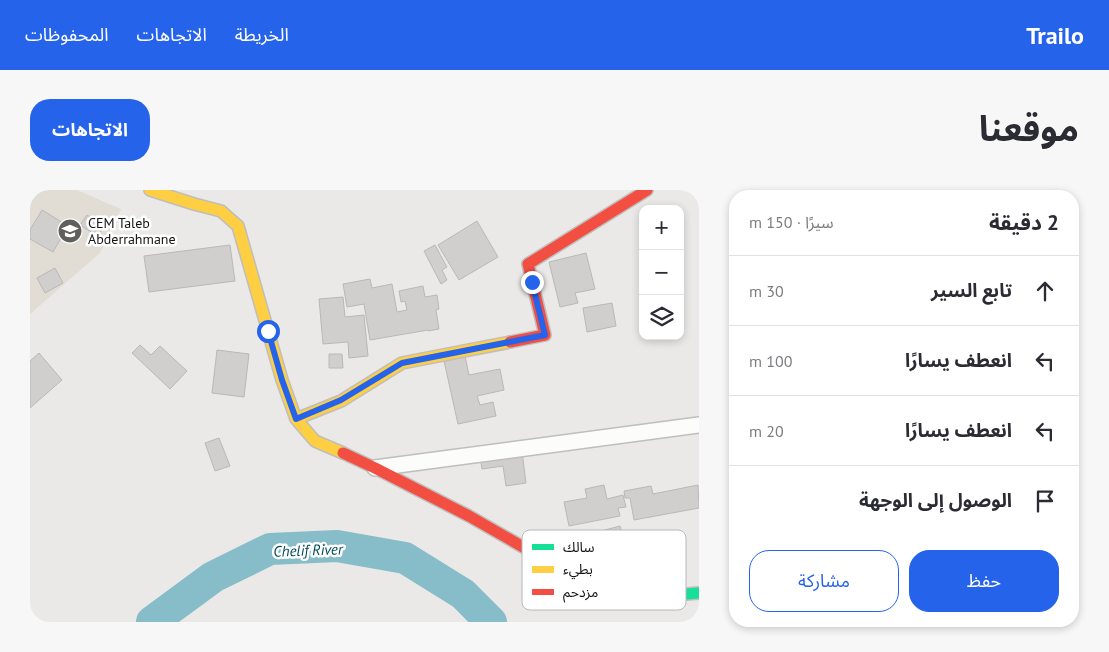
<!DOCTYPE html>
<html lang="ar">
<head>
<meta charset="utf-8">
<style>
	:root { --surface:#fff; --page:#f7f7f7; --text:#2b2b33; --muted:#7c7c81; --line:#e1e1e2; --accent:#2563eb }
	body { margin:0; font-family:"PT Sans","Noto Sans Arabic",sans-serif; background:var(--page); color:var(--text); direction:rtl }
	.controls { position:absolute; right:15px; top:15px; display:grid; overflow:hidden; border-radius:10px; box-shadow:0 2px 8px #0003 }
	.controls button { width:45px; height:45px; display:grid; place-items:center; padding:0; border:0; border-bottom:1px solid var(--line); background:var(--surface); color:var(--text); font:25px sans-serif }
	.stop { position:absolute; width:15px; height:15px; margin:-11px; border:4px solid #2563eb; border-radius:50%; background:#fff }
	.stop.end { background:#2563eb; border-color:#fff; box-shadow:0 1px 5px #0008 }
	.list { margin:0; padding:0; list-style:none }
	h2 { display:flex; justify-content:space-between; align-items:center; height:65px; margin:0; padding:0 20px; font-size:21px }
	h2 small { font-size:16px; font-weight:400; color:var(--muted) }
	.list li { display:grid; grid-template-columns:32px 1fr auto; gap:15px; align-items:center; box-sizing:border-box; height:70px; padding:0 20px; border-top:1px solid var(--line) }
	.list b { display:block; font-size:19px; white-space:nowrap }
	.list em { font-size:16px; font-style:normal; color:var(--muted) }
	.actions { display:flex; gap:10px; padding:15px 20px }
	.actions a { flex:1; padding:11px 0; border:1px solid var(--accent); border-radius:20px; text-align:center; font-size:18px; color:var(--accent) }
	.actions .main { background:var(--accent); color:#fff }
	.icon { flex:none; width:28px; height:28px; fill:none; stroke:currentColor; stroke-width:2; stroke-linecap:round; stroke-linejoin:round }
	.map { position:relative; flex:none; width:669px; height:432px; overflow:hidden; direction:ltr; border-radius:20px }
	header { display:flex; align-items:center; gap:30px; box-sizing:border-box; height:70px; padding:0 25px; background:var(--accent); color:#fff }
	header strong { font-size:24px }
	nav { display:flex; gap:28px; margin-inline-start:auto; font-size:18px }
	.intro { display:flex; align-items:center; justify-content:space-between; box-sizing:border-box; height:120px; padding:0 30px }
	h1 { margin:0; font-size:35px }
	.button { padding:12px 22px; border-radius:20px; background:var(--accent); color:#fff; font-size:18px; font-weight:700 }
	main { display:flex; gap:30px; padding:0 30px }
	aside { flex:1; background:var(--surface); border-radius:20px; box-shadow:0 2px 8px #0003 }
	.map>svg:first-child { display:block }
</style>
</head>
<body>
<header>
<strong>Trailo</strong>
<nav><a>الخريطة</a><a>الاتجاهات</a><a>المحفوظات</a></nav>
</header>
<div class="intro"><h1>موقعنا</h1><a class="button">الاتجاهات</a></div>
<main>
<aside>
<h2>2 دقيقة<small>سيرًا · 150 m</small></h2>
<ul class="list">
<li><svg class="icon" aria-label="ahead" viewBox="0 0 24 24"><path d="M12 20V5M6 11l6-6 6 6"/></svg><div><b>تابع السير</b></div><em>30 m</em></li>
<li><svg class="icon" aria-label="left" viewBox="0 0 24 24"><path d="M17 20v-9H6M10 6l-5 5 5 5"/></svg><div><b>انعطف يسارًا</b></div><em>100 m</em></li>
<li><svg class="icon" aria-label="left" viewBox="0 0 24 24"><path d="M17 20v-9H6M10 6l-5 5 5 5"/></svg><div><b>انعطف يسارًا</b></div><em>20 m</em></li>
<li><svg class="icon" aria-label="arrive" viewBox="0 0 24 24"><path d="M6 21V4h12l-3 4 3 4H6"/></svg><div><b>الوصول إلى الوجهة</b></div></li>
</ul>
<div class="actions"><a class="main">حفظ</a><a>مشاركة</a></div>
</aside>
<div class="map">
<svg width="669" height="432" viewBox="0 0 669 432">
	<rect width="100%" height="100%" fill="#ebe9e7"/>
	<path fill="#e1ddd5" d="M0 0H47L91 19 70 63 0 124Z"/>
	<g fill="none" stroke-linecap="round" stroke-linejoin="round">
		<path stroke="#86bdc8" stroke-width="32" d="M122 432 183 387 240 359 307 356 375 368 433 404 461 432"/>
	</g>
	<path fill="#d1cfce" stroke="#bab8b7" d="M12 20 38 36 23 62 0 49V40Z
		M57 25 75 35 68 46 50 35Z
		M447 31 468 67 429 90 408 55Z
		M200 55 205 91 119 102 114 66Z
		M405 55 417 77 412 80 417 90 411 94 394 61Z
		M556 63 565 99 545 103 548 113 530 117 519 72Z
		M25 78 33 93 15 103 7 88Z
		M340 89 342 98 362 94 367 122 377 120 375 111 371 112 369 101 393 96 395 107 407 105 409 119 406 120 409 139 398 141V140L340 150 334 114 317 117 313 94Z
		M313 107 315 127 334 125 338 166 319 168 318 152 293 154 289 109Z
		M582 113 586 136 557 142 553 118Z
		M110 155 121 165 130 156 157 181 140 199 102 163Z
		M187 160 219 164 214 207 182 203Z
		M9 163 32 190 0 218V171Z
		M299 164H312L313 178H299Z
		M435 166 439 185 470 179 474 200 447 206 450 215 463 212 466 226 428 234 414 171Z
		M189 248 200 276 185 281 175 253Z
		M491 254 496 293 476 296 473 276 452 279 449 260Z
		M574 295 577 309 593 305 596 317 588 318 590 326 539 336 534 312 557 308 555 299Z
		M668 295 669 318 604 330 600 308H595L594 301 621 296 623 304Z
		M590 336 594 351 575 356 571 341Z"/>
	<g fill="none" stroke-linecap="round" stroke-linejoin="round">
		<defs>
			<path id="street" d="M345 278 669 235"/>
			<path id="fast" d="M521 373 595 409 669 403"/>
			<path id="slow" d="M120 0 164 14 191 21 208 36 252 190 266 229 285 251 313 263
				M266 229 311 211 372 173 480 152"/>
			<path id="jam" d="M480 152 515 145 498 74 617 0
				M313 263 345 278 439 326 521 373"/>
		</defs>
		<use href="#street" stroke="#bfbebc" stroke-width="18"/>
		<use href="#fast" stroke="#bfbebc" stroke-width="14"/>
		<use href="#slow" stroke="#bfbebc" stroke-width="14"/>
		<use href="#jam" stroke="#bfbebc" stroke-width="14"/>
		<use href="#street" stroke="#fcfcfb" stroke-width="15"/>
		<use href="#fast" stroke="#16e098" stroke-width="11"/>
		<use href="#slow" stroke="#ffcf43" stroke-width="11"/>
		<use href="#jam" stroke="#f24e42" stroke-width="11"/>
	</g>
	<g fill="none" stroke-linecap="round" stroke-linejoin="round">
		<path stroke="#2563eb" stroke-width="6" d="M238 141 252 190 266 229 311 210 372 173 515 145 502 92"/>
	</g>
	<defs>
		<symbol id="school-disc" viewBox="-11 -11 22 22"><circle r="9.5" fill="#605f5d" stroke="#fff"/><path d="M0-5L7-2L0 1L-7-2ZM-4 1L0 2.5L4 1V4Q0 6-4 4Z" fill="#fff"/></symbol>
	</defs>
	<g fill-rule="evenodd">
		<use href="#school-disc" x="26" y="27" width="28" height="28"/>
	</g>
	<g text-anchor="middle" dominant-baseline="central" stroke-width="5" stroke-linejoin="round" paint-order="stroke">
		<g font-size="14" fill="#151413" stroke="#fff" text-anchor="start">
			<text x="58" y="33">CEM Taleb<tspan x="58" dy="16">Abderrahmane</tspan></text>
		</g>
		<g font-size="15" font-style="italic" fill="#004b58" stroke="#fff">
			<text transform="translate(278 360) rotate(-2)">Chelif River</text>
		</g>
	</g>
	<rect x="492" y="340" width="164" height="80" rx="8" fill="#fff" stroke="#b9b8b8" stroke-width="1"/>
	<rect x="502" y="354" width="22" height="6" fill="#16e098"/>
	<rect x="502" y="376" width="22" height="7" fill="#ffcf43"/>
	<rect x="502" y="399" width="22" height="6" fill="#f24e42"/>
	<g font-size="14" fill="#151413">
		<text x="533" y="362">سالك</text>
		<text x="533" y="384">بطيء</text>
		<text x="533" y="407">مزدحم</text>
	</g>
</svg>
<div class="controls">
<button>+</button>
<button>−</button>
<button><svg class="icon" aria-label="layers" viewBox="0 0 24 24"><path d="M12 4l9 5-9 5-9-5zM3 14l9 5 9-5"/></svg></button>
</div>
<div class="stop" style="left:238px;top:141px"></div>
<div class="stop end" style="left:502px;top:92px"></div>
</div>
</main>
</body>
</html>
